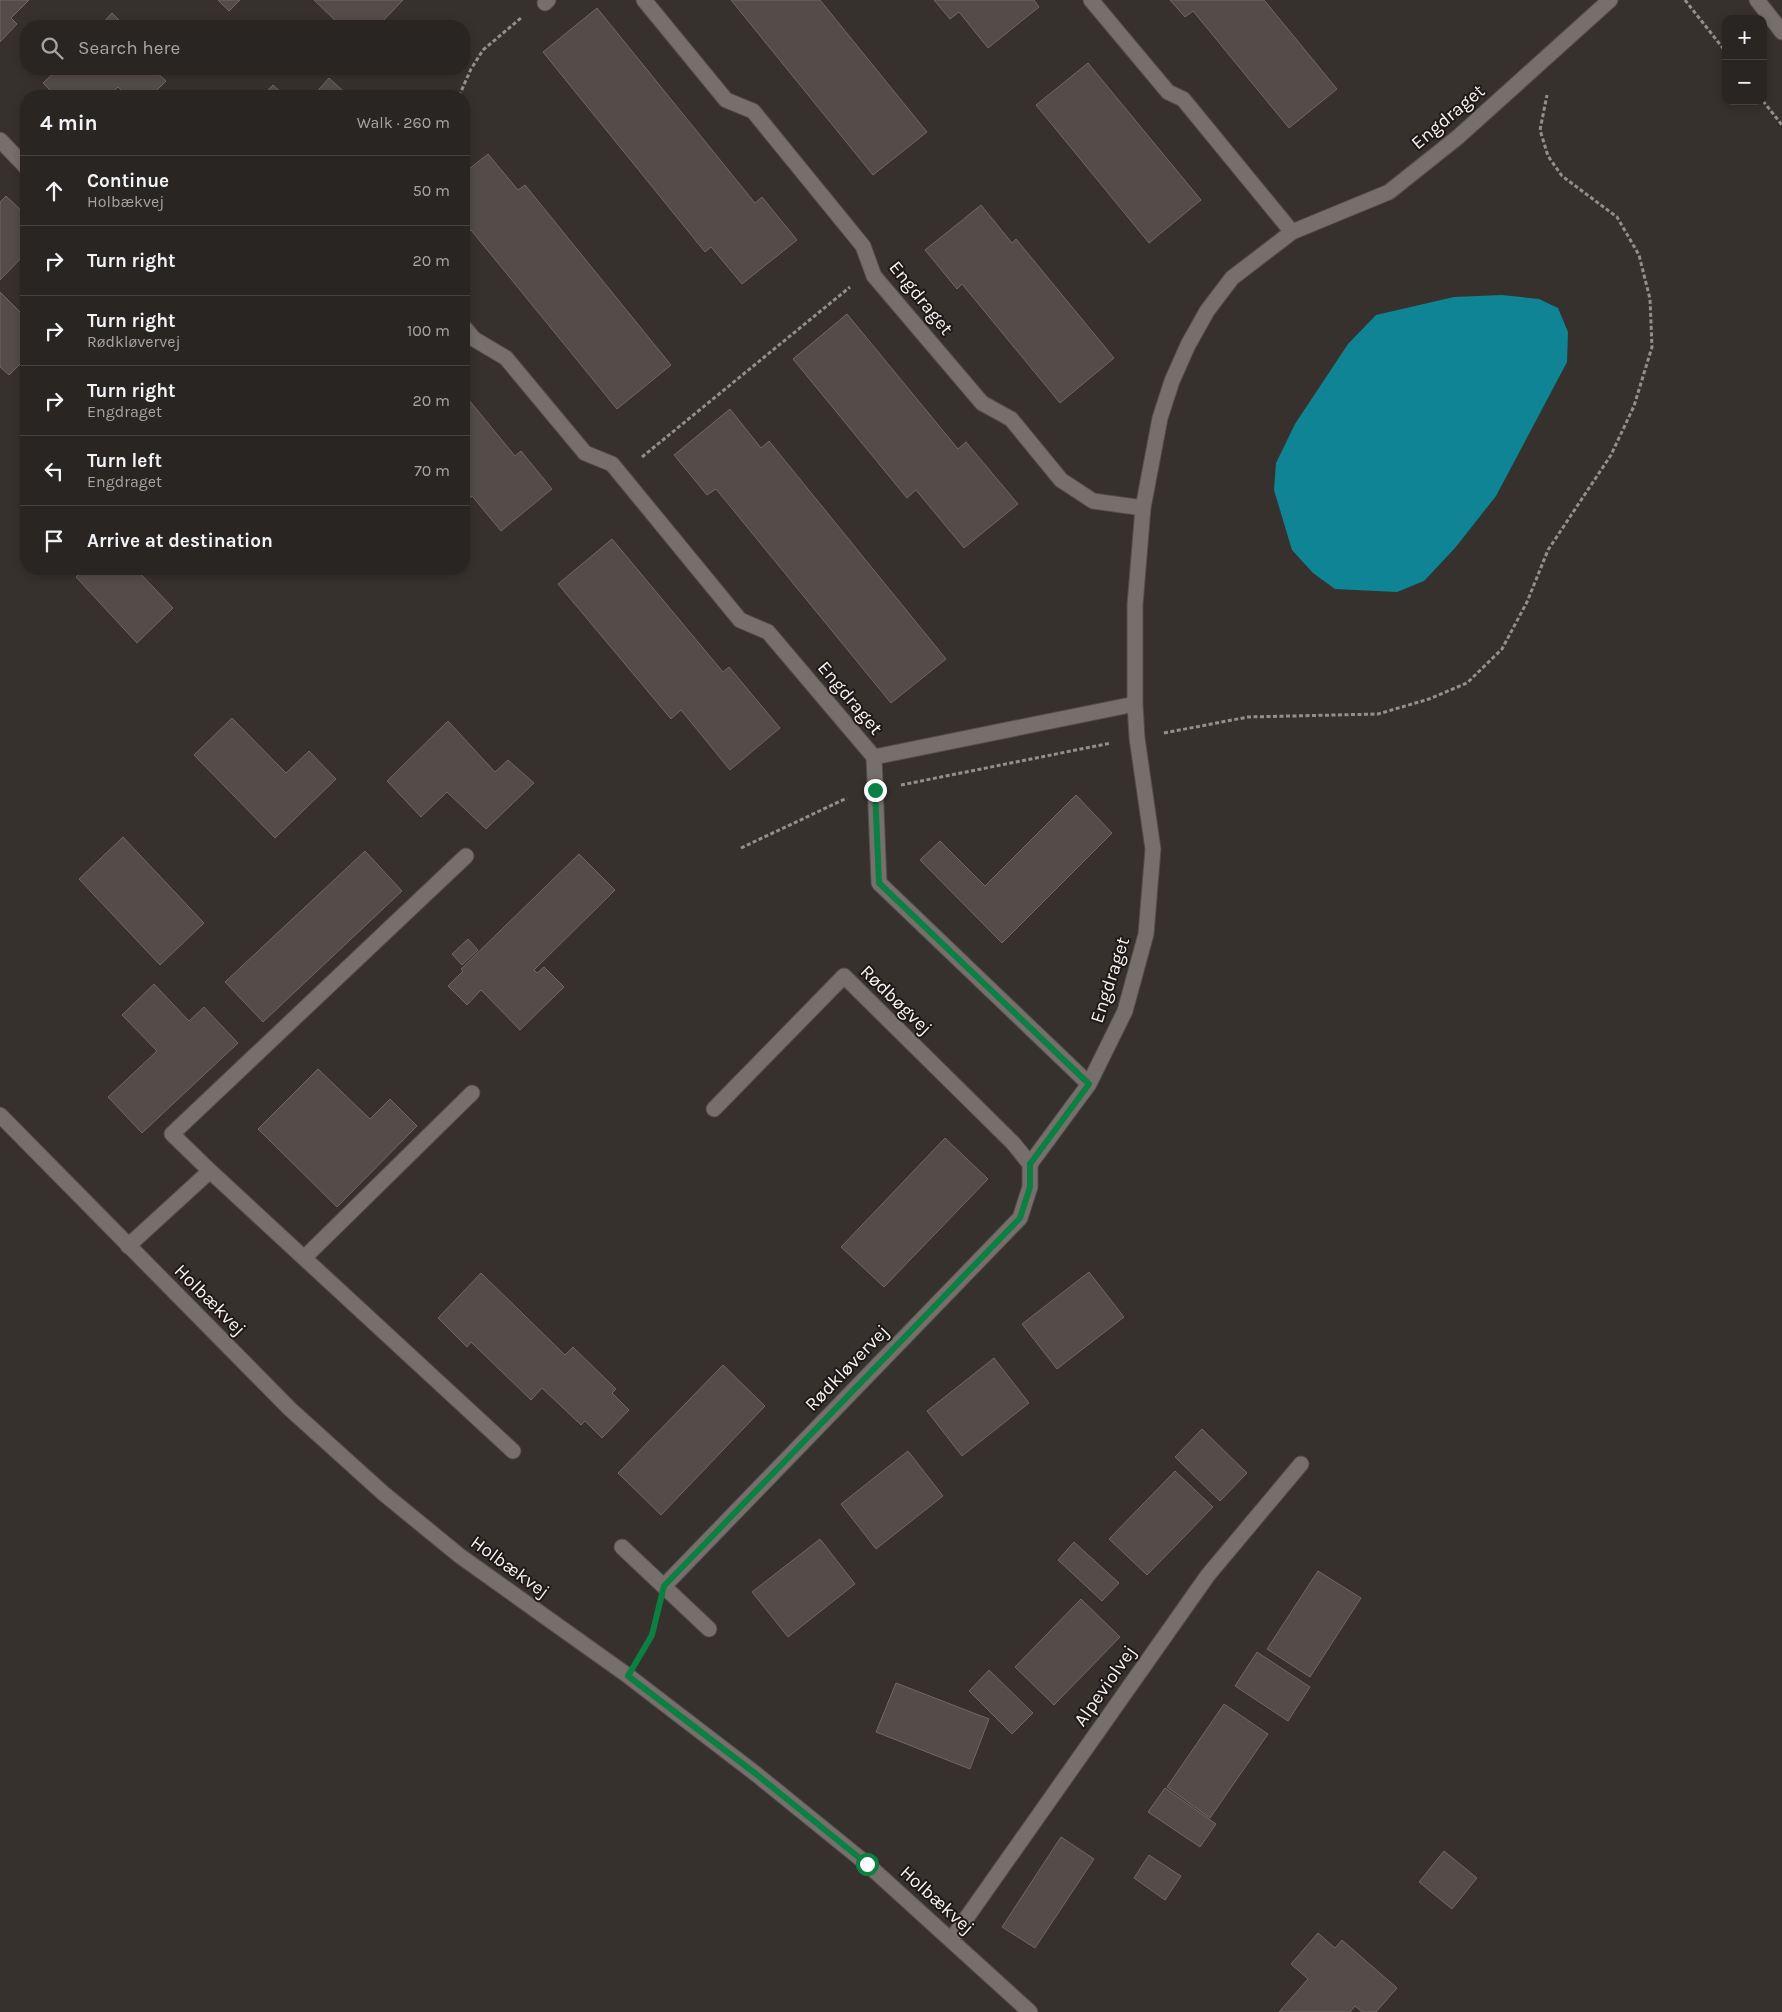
<!DOCTYPE html>
<html lang="en">
<head>
<meta charset="utf-8">
<style>
	:root { --surface:#292522; --page:#35312f; --text:#f1f3f6; --muted:#a5a5a5; --line:#454240 }
	body { margin:0; font-family:Karla,sans-serif; background:var(--page); color:var(--text) }
	.controls { position:absolute; right:15px; top:15px; display:grid; overflow:hidden; border-radius:10px; box-shadow:0 2px 8px #0003 }
	.controls button { width:45px; height:45px; display:grid; place-items:center; padding:0; border:0; border-bottom:1px solid var(--line); background:var(--surface); color:var(--text); font:25px sans-serif }
	.stop { position:absolute; width:15px; height:15px; margin:-11px; border:4px solid #0b8043; border-radius:50%; background:#fff }
	.stop.end { background:#0b8043; border-color:#fff; box-shadow:0 1px 5px #0008 }
	.list { margin:0; padding:0; list-style:none }
	h2 { display:flex; justify-content:space-between; align-items:center; height:65px; margin:0; padding:0 20px; font-size:21px }
	h2 small { font-size:16px; font-weight:400; color:var(--muted) }
	.list li { display:grid; grid-template-columns:32px 1fr auto; gap:15px; align-items:center; box-sizing:border-box; height:70px; padding:0 20px; border-top:1px solid var(--line) }
	.list b { display:block; font-size:19px; white-space:nowrap }
	.list p { margin:0; font-size:16px; white-space:nowrap; color:var(--muted) }
	.list em { font-size:16px; font-style:normal; color:var(--muted) }
	.icon { flex:none; width:28px; height:28px; fill:none; stroke:currentColor; stroke-width:2; stroke-linecap:round; stroke-linejoin:round }
	.map { position:relative; flex:none; width:1782px; height:2012px; overflow:hidden }
	.search { position:absolute; background:var(--surface); box-shadow:0 2px 8px #0003; left:20px; top:20px; width:450px; height:55px; display:flex; align-items:center; gap:12px; box-sizing:border-box; padding:0 18px; border-radius:20px; color:var(--muted); font-size:19px }
	.panel { position:absolute; background:var(--surface); box-shadow:0 2px 8px #0003; left:20px; top:90px; width:450px; height:485px; border-radius:20px }
	.map>svg:first-child { display:block }
</style>
</head>
<body>
<div class="map">
<svg width="1782" height="2012" viewBox="0 0 1782 2012">
	<rect width="100%" height="100%" fill="#37312d"/>
	<path fill="#0f8494" d="M1502 295 1539 299 1558 308 1568 332 1567 362 1496 496 1455 548 1424 581 1397 592 1335 589 1313 573 1292 550 1274 490 1276 463 1295 424 1348 344 1376 315 1454 297Z"/>
	<path fill="#534c49" stroke="#6f6864" d="M0 0H29L11 18 17 24 0 42Z
		M218 0H240L229 11Z
		M314 0H403L378 26H341Z
		M731 0H820L927 132 873 175Z
		M934 0H1034L1039 7 988 48 959 12 950 19Z
		M1170 0H1264L1337 89 1289 128 1193 11 1185 17Z
		M597 8 755 203 762 197 797 240 742 284 711 247 705 252 543 52Z
		M112 13 125 26H100Z
		M1088 63 1201 200 1149 243 1036 105Z
		M58 69H153L166 81 151 96H127L118 87 108 96H56L43 83Z
		M329 78 343 91 338 96H315L314 95Z
		M273 85 285 96H262Z
		M488 154 518 190 525 185 671 365 617 409 471 230 465 234 464 233V173Z
		M6 196 26 215V253L0 280V202Z
		M981 205 1012 243 1016 239 1114 358 1060 403 962 284 957 289 925 250Z
		M0 292 26 318V358L9 375 0 367Z
		M847 314 958 449 966 442 1018 504 964 548 916 490 907 498 793 359Z
		M464 394 515 456 521 451 552 489 501 531 472 496 466 502 464 499Z
		M730 409 761 448 769 441 946 659 891 703 716 489 707 495 674 455Z
		M612 539 723 672 729 667 780 728 730 770 681 710 671 719 558 584Z
		M80 569H136L173 608 137 643 76 577 82 571Z
		M232 718 286 773 309 751 336 779 275 838 194 755Z
		M448 721 495 772 508 760 534 783 486 829 447 792 421 817 387 781Z
		M1076 795 1112 833 1002 943 920 860 940 841 985 886Z
		M123 837 204 923 160 965 79 879Z
		M365 851 402 891 263 1022 225 982Z
		M579 854 615 890 534 970 537 973 544 967 564 987 520 1030 481 990 467 1005 448 986 463 971 461 969Z
		M468 939 478 950 462 965 452 954Z
		M154 984 189 1021 204 1007 238 1043 142 1133 108 1097 157 1051 122 1015Z
		M318 1069 370 1119 390 1099 417 1126 337 1207 258 1129Z
		M945 1138 988 1179 884 1287 841 1247Z
		M1089 1272 1124 1317 1057 1369 1022 1324Z
		M481 1273 565 1355 573 1347 616 1389 612 1393 629 1410 602 1438 585 1421 581 1425 542 1388 531 1400 471 1342 467 1347 438 1318Z
		M994 1358 1029 1403 962 1456 927 1411Z
		M723 1365 765 1406 661 1515 618 1473Z
		M1202 1429 1247 1473 1220 1501 1175 1457Z
		M908 1451 943 1496 876 1549 841 1504Z
		M1175 1471 1213 1507 1147 1575 1109 1539Z
		M820 1539 855 1584 788 1637 752 1592Z
		M1074 1542 1119 1583 1102 1601 1058 1560Z
		M1318 1571 1361 1598 1310 1677 1267 1649Z
		M1081 1599 1120 1637 1054 1705 1015 1667Z
		M1257 1652 1310 1687 1288 1721 1235 1686Z
		M989 1670 1033 1713 1012 1734 969 1691Z
		M896 1683 989 1719 970 1769 876 1732Z
		M1224 1704 1268 1734 1210 1818 1167 1787Z
		M1165 1788 1216 1824 1200 1847 1148 1812Z
		M1061 1837 1094 1859 1035 1948 1002 1927Z
		M1444 1851 1477 1878 1452 1909 1419 1882Z
		M1149 1855 1181 1876 1165 1900 1134 1878Z
		M1318 1933 1335 1948 1342 1940 1397 1988 1376 2012H1362L1355 2006 1350 2012H1279L1308 1979 1291 1964Z"/>
	<g fill="none" stroke-linecap="round" stroke-linejoin="round">
		<defs>
			<path id="minor" d="M644 0 726 100 753 111 863 246 874 276 982 403 1011 419 1061 480 1093 501 1143 508
				M1091 0 1168 92 1183 99 1292 232
				M1757 0 1782 32
				M545 3 548 0
				M0 140 26 167
				M464 327 474 339 506 358 585 453 612 464 740 620 768 632 874 757
				M1135 704 874 757 879 883 1089 1084 1125 1011 1146 934 1153 849 1137 738 1135 704V605L1143 508 1160 418 1172 381 1188 345 1207 311 1232 278 1292 232 1389 192 1458 137 1610 0
				M714 1109 844 976 1013 1143 1030 1164
				M0 1115 290 1409 383 1493 460 1556 627 1675 756 1774 867 1864 1030 2012
				M1030 1164 1089 1084
				M210 1171 172 1134 466 856
				M128 1246 210 1171 304 1258 472 1093
				M304 1258 513 1451
				M622 1547 709 1629
				M664 1586 1020 1218 1030 1187V1164
				M951 1940 1208 1575 1301 1464"/>
		</defs>
		<use href="#minor" stroke="#524d4b" stroke-width="17"/>
		<path stroke="#948f8c" stroke-width="3" stroke-dasharray="4 2.5" stroke-linecap="butt" d="M1685 0 1726 52
			M459 96 471 69 483 50 521 18
			M1763 101 1782 125
			M642 457 850 287
			M1164 733 1248 717 1378 714 1429 699 1467 683 1502 649 1527 602 1548 550 1611 455 1634 406 1652 347 1650 299 1639 255 1617 217 1562 176 1548 156 1540 130 1547 95
			M901 785 1111 743
			M741 848 847 798
			M642 1652 652 1635 656 1619"/>
		<use href="#minor" stroke="#776f6c" stroke-width="15"/>
	</g>
	<g fill="none" stroke-linecap="round" stroke-linejoin="round">
		<path stroke="#0b8043" stroke-width="6" d="M867 1864 756 1774 628 1676 652 1635 664 1586 1020 1218 1030 1187V1164L1089 1084 879 883 875 790"/>
	</g>
	<g text-anchor="middle" dominant-baseline="central" stroke-width="4" stroke-linejoin="round" paint-order="stroke">
		<g font-size="19" fill="#f8f3f1" stroke="#1c1918">
			<text transform="translate(1448 117) rotate(-40)">Engdraget</text>
			<text transform="translate(921 298) rotate(51)">Engdraget</text>
			<text transform="translate(850 698) rotate(50)">Engdraget</text>
			<text transform="translate(1110 980) rotate(-72)">Engdraget</text>
			<text transform="translate(896 1000) rotate(44)">Rødbøgvej</text>
			<text transform="translate(210 1300) rotate(45)">Holbækvej</text>
			<text transform="translate(847 1368) rotate(-46)">Rødkløvervej</text>
			<text transform="translate(510 1567) rotate(36)">Holbækvej</text>
			<text transform="translate(1105 1686) rotate(-55)">Alpeviolvej</text>
			<text transform="translate(937 1900) rotate(42)">Holbækvej</text>
		</g>
	</g>
</svg>
<div class="controls">
<button>+</button>
<button>−</button>
</div>
<div class="stop" style="left:867px;top:1864px"></div>
<div class="stop end" style="left:875px;top:790px"></div>
<div class="search"><svg class="icon" aria-label="search" viewBox="0 0 24 24"><circle cx="10" cy="10" r="6"/><path d="M15 15l6 6"/></svg>Search here</div>
<section class="panel">
<h2>4 min<small>Walk · 260 m</small></h2>
<ul class="list">
<li><svg class="icon" aria-label="ahead" viewBox="0 0 24 24"><path d="M12 20V5M6 11l6-6 6 6"/></svg><div><b>Continue</b><p>Holbækvej</p></div><em>50 m</em></li>
<li><svg class="icon" aria-label="right" viewBox="0 0 24 24"><path d="M7 20v-9h11M14 6l5 5-5 5"/></svg><div><b>Turn right</b></div><em>20 m</em></li>
<li><svg class="icon" aria-label="right" viewBox="0 0 24 24"><path d="M7 20v-9h11M14 6l5 5-5 5"/></svg><div><b>Turn right</b><p>Rødkløvervej</p></div><em>100 m</em></li>
<li><svg class="icon" aria-label="right" viewBox="0 0 24 24"><path d="M7 20v-9h11M14 6l5 5-5 5"/></svg><div><b>Turn right</b><p>Engdraget</p></div><em>20 m</em></li>
<li><svg class="icon" aria-label="left" viewBox="0 0 24 24"><path d="M17 20v-9H6M10 6l-5 5 5 5"/></svg><div><b>Turn left</b><p>Engdraget</p></div><em>70 m</em></li>
<li><svg class="icon" aria-label="arrive" viewBox="0 0 24 24"><path d="M6 21V4h12l-3 4 3 4H6"/></svg><div><b>Arrive at destination</b></div></li>
</ul>
</section>
</div>
</body>
</html>
